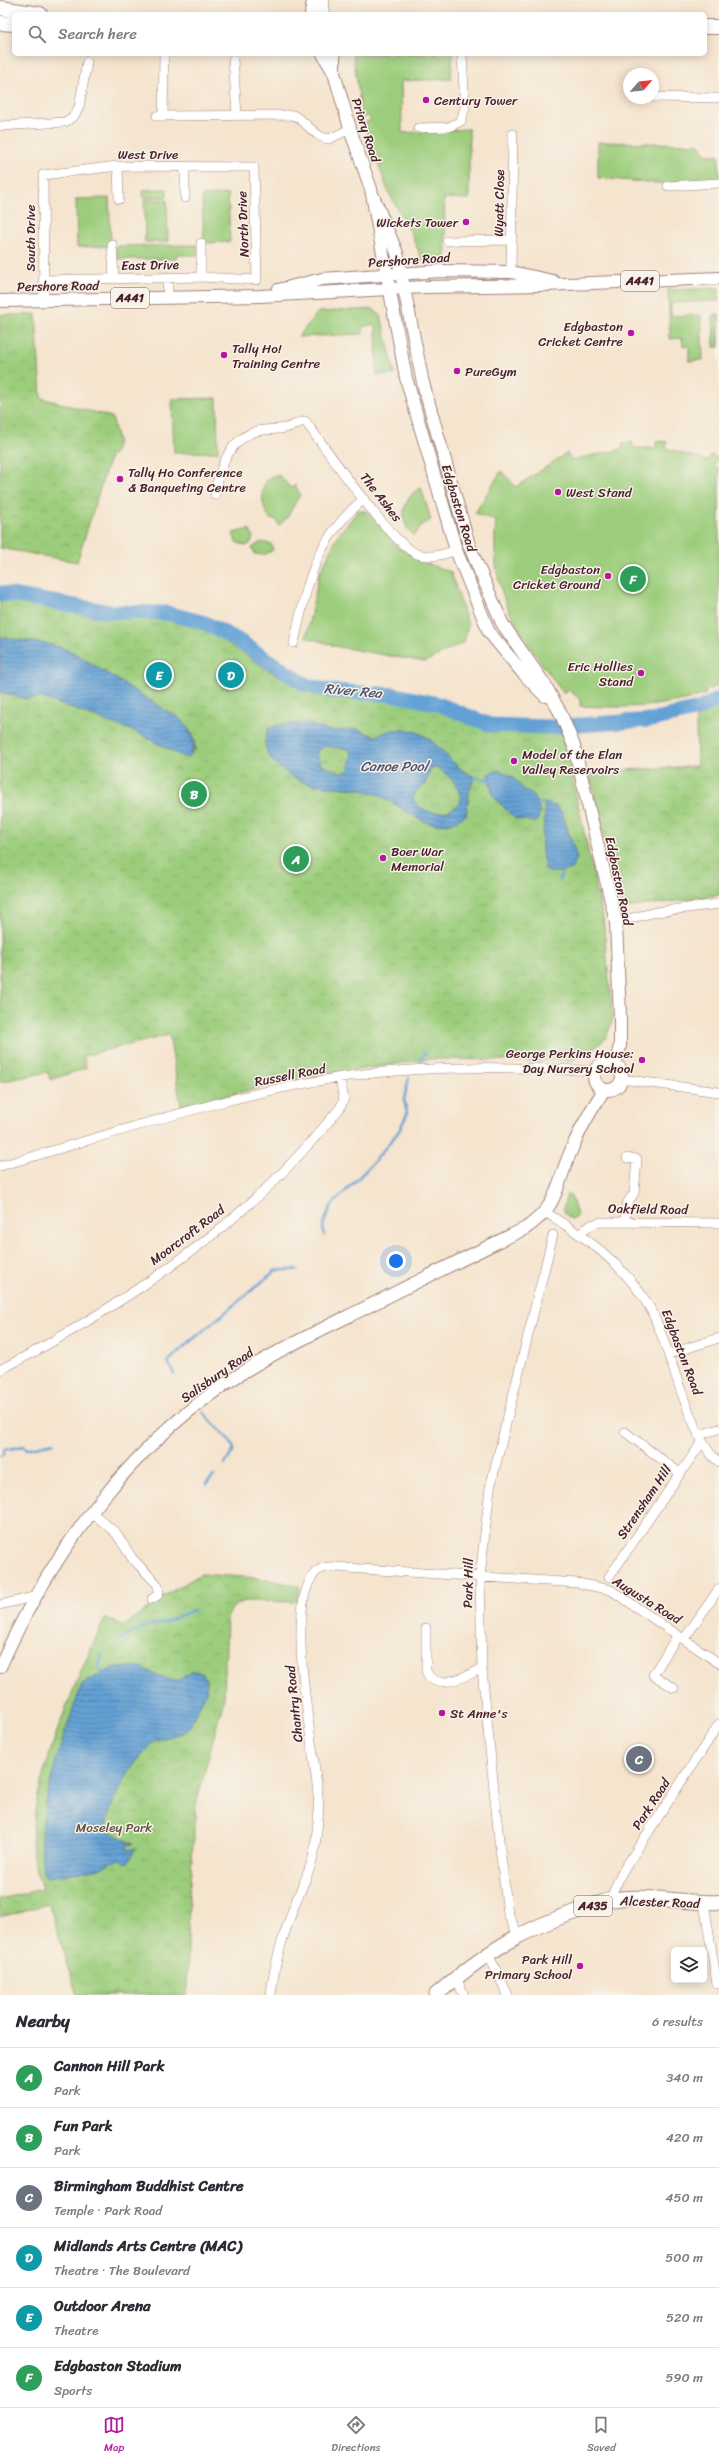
<!DOCTYPE html>
<html lang="en">
<head>
<meta charset="utf-8">
<style>
	:root { --surface:#fff; --page:#f7f7f7; --text:#2b2b33; --muted:#7c7c81; --line:#e1e1e2; --accent:#b5179e }
	body { margin:0; font-family:Sriracha,sans-serif; background:var(--page); color:var(--text) }
	.controls { position:absolute; right:12px; bottom:12px; display:grid; overflow:hidden; border-radius:6px; box-shadow:0 2px 10px #0003 }
	.controls button { width:36px; height:36px; display:grid; place-items:center; padding:0; border:0; border-bottom:1px solid var(--line); background:var(--surface); color:var(--text); font:20px sans-serif }
	.compass { position:absolute; left:623px; top:68px; width:36px; height:36px; border-radius:50%; background:var(--surface); box-shadow:0 2px 10px #0003; rotate:62deg }
	.you { position:absolute; left:396px; top:1261px; width:14px; height:14px; margin:-10px; border:3px solid #fff; border-radius:50%; background:#1a73e8; box-shadow:0 0 0 6px #1a73e833 }
	.badge { display:grid; place-items:center; width:26px; height:26px; border-radius:50%; background:var(--accent); color:#fff; font-size:13px; font-weight:700 }
	.pin { position:absolute; translate:-50% -50%; border:2px solid #fff; box-shadow:0 1px 4px #0006 }
	.list { margin:0; padding:0; list-style:none }
	h2 { display:flex; justify-content:space-between; align-items:center; height:52px; margin:0; padding:0 16px; font-size:17px }
	h2 small { font-size:13px; font-weight:400; color:var(--muted) }
	.list li { display:grid; grid-template-columns:26px 1fr auto; gap:12px; align-items:center; box-sizing:border-box; height:60px; padding:0 16px; border-top:1px solid var(--line) }
	.list b { display:block; font-size:15px; white-space:nowrap }
	.list p { margin:0; font-size:13px; white-space:nowrap; color:var(--muted) }
	.list em { font-size:13px; font-style:normal; color:var(--muted) }
	.icon { flex:none; width:22px; height:22px; fill:none; stroke:currentColor; stroke-width:2; stroke-linecap:round; stroke-linejoin:round }
	.map { position:relative; flex:none; width:719px; height:1995px; overflow:hidden }
	.search { position:absolute; background:var(--surface); box-shadow:0 2px 10px #0003; left:12px; right:12px; top:12px; height:44px; display:flex; align-items:center; gap:10px; box-sizing:border-box; padding:0 14px; border-radius:6px; color:var(--muted); font-size:15px }
	.sheet { height:412px; background:var(--surface) }
	nav { display:flex; justify-content:space-around; align-items:center; box-sizing:border-box; height:56px; border-top:1px solid var(--line); background:var(--surface); font-size:11px; color:var(--muted) }
	nav a { display:grid; justify-items:center; gap:2px }
	nav .on { color:var(--accent) }
	.map>svg:first-child { display:block }
</style>
</head>
<body>
<div class="map">
<svg width="719" height="1995" viewBox="0 0 719 1995">
	<defs>
		<pattern id="park-crowns" width="20" height="18" patternUnits="userSpaceOnUse"><rect width="20" height="18" fill="#9ccd7c"/><path d="M2 6a3 3 0 1 1 6 0M12 15a3 3 0 1 1 6 0" fill="none" stroke="#88b06b"/></pattern>
		<pattern id="water-rules" width="6" height="5" patternUnits="userSpaceOnUse"><rect width="6" height="5" fill="#64a1d5"/><path d="M0 2.5h6" fill="none" stroke="#5483ad"/></pattern>
	</defs>
	<rect width="100%" height="100%" fill="#f7f3e8"/>
	<filter id="ink" filterUnits="userSpaceOnUse"><feTurbulence type="fractalNoise" baseFrequency=".025" numOctaves="2"/><feDisplacementMap in="SourceGraphic" scale="8" xChannelSelector="R" yChannelSelector="G"/><feConvolveMatrix kernelMatrix="1 2 1 2 8 2 1 2 1" color-interpolation-filters="sRGB"/></filter>
	<filter id="wash" filterUnits="userSpaceOnUse"><feTurbulence type="fractalNoise" baseFrequency=".012" numOctaves="4" result="noise"/><feDisplacementMap in="SourceGraphic" scale="16" xChannelSelector="R" yChannelSelector="G"/><feGaussianBlur stdDeviation="0.9" result="paint"/><feColorMatrix in="noise" values="0 0 0 0 0 0 0 0 0 0 0 0 0 0 0 0 0 1.4 0 .05"/><feComposite in="paint" operator="in"/></filter>
	<g filter="url(#wash)">
		<rect width="100%" height="100%" fill="#f5e4ce"/>
		<path fill="#9ccd7c" stroke="#737654" d="M353 54H453L451 79 401 81 402 133 469 129V199L444 198 446 257 422 260 411 233 388 191 364 123 371 120 368 116 362 118Z
			M598 142 700 144 706 155H719V183L668 184 598 178Z
			M167 189V197L143 198V190Z
			M228 194 230 242 204 243 202 196Z
			M109 198 111 246 77 247 76 199Z
			M144 200H167L168 242H145Z
			M197 245 198 255H176V259H117L116 246Z
			M719 288V301L671 303V316L701 315 703 360 689 361V346H683L682 338 670 339 668 290Z
			M373 309 381 316 395 374 377 375 376 325 363 326V334L298 337 318 312Z
			M719 314V347H714L713 315Z
			M217 398 218 452 174 453 172 399Z
			M656 441 667 442 666 448 707 461 711 455 718 458 714 465 719 469V682L715 687 705 690 706 694C660 708 627 708 580 706L581 700 569 690 564 694C521 635 488 599 496 521L475 513 501 471 516 487 567 453 571 460 623 449 622 443 632 442 634 448H656Z
			M275 475 280 476 291 488 295 485 300 495 286 519 279 526 277 520 270 519C261 506 257 482 275 475Z
			M421 487 431 520 422 525 414 536C397 521 402 499 421 487Z
			M358 511H365L370 513 397 547 428 564 451 572 468 625 464 642 425 662 339 647 306 637 319 575 338 535Z
			M249 529 253 537 251 543 246 546 236 542 233 533Z
			M261 542 271 544 273 550 264 555 255 554 252 548Z
			M567 1194 571 1196 577 1215 573 1220 566 1215 563 1209Z"/>
		<path fill="url(#park-crowns)" stroke="#737654" d="M36 314 41 398 112 417 118 441 114 455 111 454 77 562 0 548V315Z
			M0 597 111 617 170 619 204 628 278 676 314 691 352 694 436 707 491 729 562 732 603 918 613 1019 606 1038 596 1047 572 1060 534 1062 501 1060 428 1059 298 1079 181 1106 169 1035 83 1056 86 1068 50 1080 48 1072 0 1082Z
			M719 706V895L626 908 622 905 618 898 589 772 697 766 696 718Z
			M201 1574 259 1578 300 1586 298 1602 244 1601 233 1607 227 1617 224 1698 196 1805 189 1896 187 1995H77L49 1904 0 1917V1899L42 1889C40 1881 36 1872 34 1863 22 1796 77 1680 105 1618L124 1626 164 1596Z"/>
		<path fill="url(#water-rules)" stroke="#576080" fill-rule="evenodd" d="M0 637 53 645 73 652 180 719 190 730 187 732H191L188 734 192 733 193 735 190 737 193 735 194 737 191 740 195 738 192 742H196L192 745 196 746 192 748 196 749 191 750 193 754 190 752V757H183L136 732 40 697 27 699 0 692Z
			M304 723 332 731 357 729 374 736C381 735 386 731 392 730 436 724 441 763 475 777L470 788 466 815C426 842 408 804 373 793 334 781 302 796 271 759 264 750 263 739 269 728L279 725ZM324 746 348 749 352 754 348 771 342 773 321 765 316 752ZM437 767C450 777 459 784 461 801 449 817 423 817 413 799L416 791 425 784 430 770Z
			M499 770 513 777 524 790 533 795 540 811 537 822 515 819 493 796 488 774Z
			M544 803 554 805 562 812 577 858 572 869C562 872 557 874 546 871 536 841 547 831 544 803Z
			M127 1666 143 1668 165 1679 179 1680 192 1671 202 1673 207 1680 206 1693 189 1727 183 1733 156 1740 145 1751 130 1770 114 1799 106 1824 110 1832 134 1844 127 1845 128 1850 136 1848 127 1864 119 1859 97 1869 48 1877 43 1873C35 1809 61 1744 82 1684L112 1668Z"/>
		<g fill="none" stroke-linecap="round" stroke-linejoin="round">
			<path stroke="#64a1d5" stroke-width="2.5" d="M475 777 490 780
				M538 804 544 803
				M559 881 562 872
				M419 1061 426 1052
				M324 1235 323 1225 331 1206 373 1163 399 1131 407 1114 404 1099 409 1078
				M174 1374 168 1362 180 1350 276 1270H298
				M203 1412 231 1442 234 1450 225 1464
				M0 1456 4 1454 3 1450 24 1446 26 1449 54 1443
				M206 1484 214 1476
				M118 1640 149 1625 163 1623 194 1610
				M99 1666 102 1654
				M101 1669 102 1672"/>
			<path stroke="#64a1d5" stroke-width="15" d="M0 593 110 612 167 613 205 623 236 639 306 685 331 691 396 695 438 704 490 725 551 727 651 720 699 709 719 699"/>
		</g>
	</g>
	<g filter="url(#ink)">
		<g fill="none" stroke-linecap="round" stroke-linejoin="round">
			<defs>
				<path id="minor" d="M233 59 237 114
					M653 97 719 98
					M157 116 293 115C306 121 315 138 329 139L350 129
					M163 117 164 54
					M0 126 65 122 74 116 79 107 87 62
					M418 128 449 127 461 121 465 107 462 54
					M118 166 119 199
					M668 186 719 183
					M185 198V167
					M447 241 512 240
					M201 243V277
					M112 244 114 278
					M511 272 513 134
					M167 277 168 297
					M43 280 201 277 257 280 254 167 118 166 43 175 44 300
					M215 495C219 468 229 439 257 431 266 429 276 430 285 428 292 427 298 422 305 421 326 448 390 543 417 554 430 559 444 554 456 550
					M294 643C308 582 314 540 364 499
					M616 922 656 912 719 904
					M621 1079 719 1092
					M0 1166C120 1132 239 1090 363 1074 440 1065 518 1067 595 1071
					M545 1212C587 1238 626 1265 651 1310 670 1346 690 1441 719 1462
					M625 1222 626 1205 634 1193 637 1159 627 1158
					M581 1233 591 1225 601 1222 719 1223
					M669 1354 719 1338
					M0 1370C93 1322 203 1252 277 1178 299 1156 320 1132 340 1108L344 1099 340 1079
					M625 1432 680 1473
					M698 1435 719 1429
					M91 1512 116 1533 132 1558 157 1584 159 1589 158 1595 152 1599
					M609 1577 702 1442
					M0 1605 37 1596
					M426 1628V1671C435 1694 466 1675 482 1669
					M684 1639 719 1589
					M674 1688 653 1675 678 1635
					M610 1900 621 1874 719 1724
					M704 1903 717 1984
					M518 1935 508 1914 499 1840 482 1669 480 1577 490 1488 553 1235
					M488 1954 508 1995
					M456 1978 464 1995
					M271 1995C274 1961 285 1930 297 1899 304 1882 313 1865 315 1847 317 1830 320 1813 318 1796 315 1749 283 1608 315 1573 323 1564 337 1567 347 1568L578 1583 611 1590 719 1663"/>
				<path id="major" d="M322 0 323 14
					M311 14 313 0
					M323 54 334 73 352 135 371 189 406 378 456 550 489 632 522 672 545 696
					M334 73V54
					M373 196 397 253 423 383 469 545 502 623 545 685 561 714 574 746 616 922 620 1017V1046L615 1064
					M278 290 322 279 441 271 511 272 553 281
					M0 301 260 296 425 287 542 285 719 278
					M594 1076a14 14 0 1 1 28 0a14 14 0 1 1-28 0Z
					M0 1667C52 1550 135 1439 245 1371 280 1349 318 1331 355 1313 412 1284 469 1256 526 1228 558 1205 555 1191 568 1158 577 1135 590 1111 604 1090"/>
				<path id="highway" d="M0 8 40 14
					M0 23 14 24
					M705 27H719
					M436 1995C482 1955 520 1930 578 1911 589 1908 599 1902 610 1900 645 1893 683 1904 719 1902"/>
			</defs>
			<use href="#minor" stroke="#a0827c" stroke-width="10"/>
			<use href="#major" stroke="#a0827c" stroke-width="14"/>
			<use href="#highway" stroke="#a0827c" stroke-width="16"/>
			<use href="#minor" stroke="#fff" stroke-width="9"/>
			<use href="#major" stroke="#fff" stroke-width="12"/>
			<use href="#highway" stroke="#fff" stroke-width="14"/>
		</g>
	</g>
	<g fill="#b5179e" stroke="#f7f3e8" stroke-width="1.5">
		<circle cx="426" cy="100" r="4"/>
		<circle cx="466" cy="222" r="4"/>
		<circle cx="631" cy="333" r="4"/>
		<circle cx="224" cy="355" r="4"/>
		<circle cx="457" cy="371" r="4"/>
		<circle cx="120" cy="479" r="4"/>
		<circle cx="558" cy="492" r="4"/>
		<circle cx="608" cy="576" r="4"/>
		<circle cx="641" cy="673" r="4"/>
		<circle cx="514" cy="761" r="4"/>
		<circle cx="383" cy="858" r="4"/>
		<circle cx="642" cy="1060" r="4"/>
		<circle cx="442" cy="1713" r="4"/>
		<circle cx="580" cy="1966" r="4"/>
	</g>
	<g text-anchor="middle" dominant-baseline="central" stroke-width="3" stroke-linejoin="round" paint-order="stroke">
		<g fill="#f7f3e8" stroke="#7e5f64" stroke-width="1">
			<rect x="621" y="271" width="38" height="20" rx="3"/>
			<rect x="111" y="288" width="38" height="20" rx="3"/>
			<rect x="574" y="1896" width="38" height="20" rx="3"/>
		</g>
		<g font-size="12" font-weight="bold" fill="#4a1f2b">
			<text x="640" y="281">A441</text>
			<text x="130" y="298">A441</text>
			<text x="593" y="1906">A435</text>
		</g>
		<g font-size="13" fill="#4a1f2b" stroke="#f7f3e8" text-anchor="start">
			<text x="434" y="100">Century Tower</text>
			<text x="458" y="222" text-anchor="end">Wickets Tower</text>
			<text x="623" y="326" text-anchor="end">Edgbaston<tspan x="623" dy="15">Cricket Centre</tspan></text>
			<text x="232" y="348">Tally Ho!<tspan x="232" dy="15">Training Centre</tspan></text>
			<text x="465" y="371">PureGym</text>
			<text x="128" y="472">Tally Ho Conference<tspan x="128" dy="15">&amp; Banqueting Centre</tspan></text>
			<text x="566" y="492">West Stand</text>
			<text x="600" y="569" text-anchor="end">Edgbaston<tspan x="600" dy="15">Cricket Ground</tspan></text>
			<text x="633" y="666" text-anchor="end">Eric Hollies<tspan x="633" dy="15">Stand</tspan></text>
			<text x="522" y="754">Model of the Elan<tspan x="522" dy="15">Valley Reservoirs</tspan></text>
			<text x="391" y="851">Boer War<tspan x="391" dy="15">Memorial</tspan></text>
			<text x="634" y="1053" text-anchor="end">George Perkins House:<tspan x="634" dy="15">Day Nursery School</tspan></text>
			<text x="450" y="1713">St Anne's</text>
			<text x="572" y="1959" text-anchor="end">Park Hill<tspan x="572" dy="15">Primary School</tspan></text>
		</g>
		<g font-size="13" fill="#4a1f2b" stroke="#f7f3e8">
			<text transform="translate(366 130) rotate(72)">Priory Road</text>
			<text x="148" y="154">West Drive</text>
			<text transform="translate(499 203) rotate(-89)">Wyatt Close</text>
			<text transform="translate(243 224) rotate(-92)">North Drive</text>
			<text transform="translate(30 238) rotate(-90)">South Drive</text>
			<text transform="translate(409 260) rotate(-4)">Pershore Road</text>
			<text transform="translate(150 265) rotate(-1)">East Drive</text>
			<text transform="translate(58 286) rotate(-1)">Pershore Road</text>
			<text transform="translate(381 497) rotate(52)">The Ashes</text>
			<text transform="translate(459 508) rotate(73)">Edgbaston Road</text>
			<text transform="translate(619 881) rotate(78)">Edgbaston Road</text>
			<text transform="translate(290 1075) rotate(-11)">Russell Road</text>
			<text transform="translate(648 1209) rotate(1)">Oakfield Road</text>
			<text transform="translate(187 1235) rotate(-37)">Moorcroft Road</text>
			<text transform="translate(682 1352) rotate(69)">Edgbaston Road</text>
			<text transform="translate(217 1375) rotate(-35)">Salisbury Road</text>
			<text transform="translate(644 1502) rotate(-56)">Strensham Hill</text>
			<text transform="translate(468 1583) rotate(-89)">Park Hill</text>
			<text transform="translate(647 1600) rotate(32)">Augusta Road</text>
			<text transform="translate(294 1704) rotate(-96)">Chantry Road</text>
			<text transform="translate(651 1804) rotate(-57)">Park Road</text>
			<text transform="translate(660 1902) rotate(2)">Alcester Road</text>
		</g>
		<g font-size="13" fill="#635343" stroke="#f7f3e8">
			<text x="114" y="1827">Moseley Park</text>
		</g>
		<g font-size="14" font-style="italic" fill="#54536f" stroke="#f7f3e8">
			<text transform="translate(353 691) rotate(5)">River Rea</text>
			<text x="394" y="766">Canoe Pool</text>
		</g>
	</g>
</svg>
<div class="controls">
<button><svg class="icon" aria-label="layers" viewBox="0 0 24 24"><path d="M12 4l9 5-9 5-9-5zM3 14l9 5 9-5"/></svg></button>
</div>
<svg class="compass" viewBox="-18 -18 36 36"><path d="M0-13l5 13h-10z" fill="#e53935"/><path d="M0 13l5-13h-10z" fill="#7c7c81"/></svg>
<div class="you"></div>
<div class="pin badge" style="left:296px;top:859px;background:#2e9e5b">A</div>
<div class="pin badge" style="left:194px;top:794px;background:#2e9e5b">B</div>
<div class="pin badge" style="left:639px;top:1759px;background:#6b7280">C</div>
<div class="pin badge" style="left:231px;top:675px;background:#0f9aa8">D</div>
<div class="pin badge" style="left:159px;top:675px;background:#0f9aa8">E</div>
<div class="pin badge" style="left:633px;top:579px;background:#2e9e5b">F</div>
<div class="search"><svg class="icon" aria-label="search" viewBox="0 0 24 24"><circle cx="10" cy="10" r="6"/><path d="M15 15l6 6"/></svg>Search here</div>
</div>
<section class="sheet">
<h2>Nearby<small>6 results</small></h2>
<ul class="list">
<li><span class="badge" style="background:#2e9e5b">A</span><div><b>Cannon Hill Park</b><p>Park</p></div><em>340 m</em></li>
<li><span class="badge" style="background:#2e9e5b">B</span><div><b>Fun Park</b><p>Park</p></div><em>420 m</em></li>
<li><span class="badge" style="background:#6b7280">C</span><div><b>Birmingham Buddhist Centre</b><p>Temple · Park Road</p></div><em>450 m</em></li>
<li><span class="badge" style="background:#0f9aa8">D</span><div><b>Midlands Arts Centre (MAC)</b><p>Theatre · The Boulevard</p></div><em>500 m</em></li>
<li><span class="badge" style="background:#0f9aa8">E</span><div><b>Outdoor Arena</b><p>Theatre</p></div><em>520 m</em></li>
<li><span class="badge" style="background:#2e9e5b">F</span><div><b>Edgbaston Stadium</b><p>Sports</p></div><em>590 m</em></li>
</ul>
</section>
<nav>
<a class="on"><svg class="icon" aria-label="map" viewBox="0 0 24 24"><path d="M3 6l6-2 6 2 6-2v14l-6 2-6-2-6 2zM9 4v14M15 6v14"/></svg>Map</a>
<a><svg class="icon" aria-label="directions" viewBox="0 0 24 24"><path d="M12 3l9 9-9 9-9-9zM9 14v-3h6M13 9l2 2-2 2"/></svg>Directions</a>
<a><svg class="icon" aria-label="saved" viewBox="0 0 24 24"><path d="M7 4h10v16l-5-4-5 4z"/></svg>Saved</a>
</nav>
</body>
</html>
